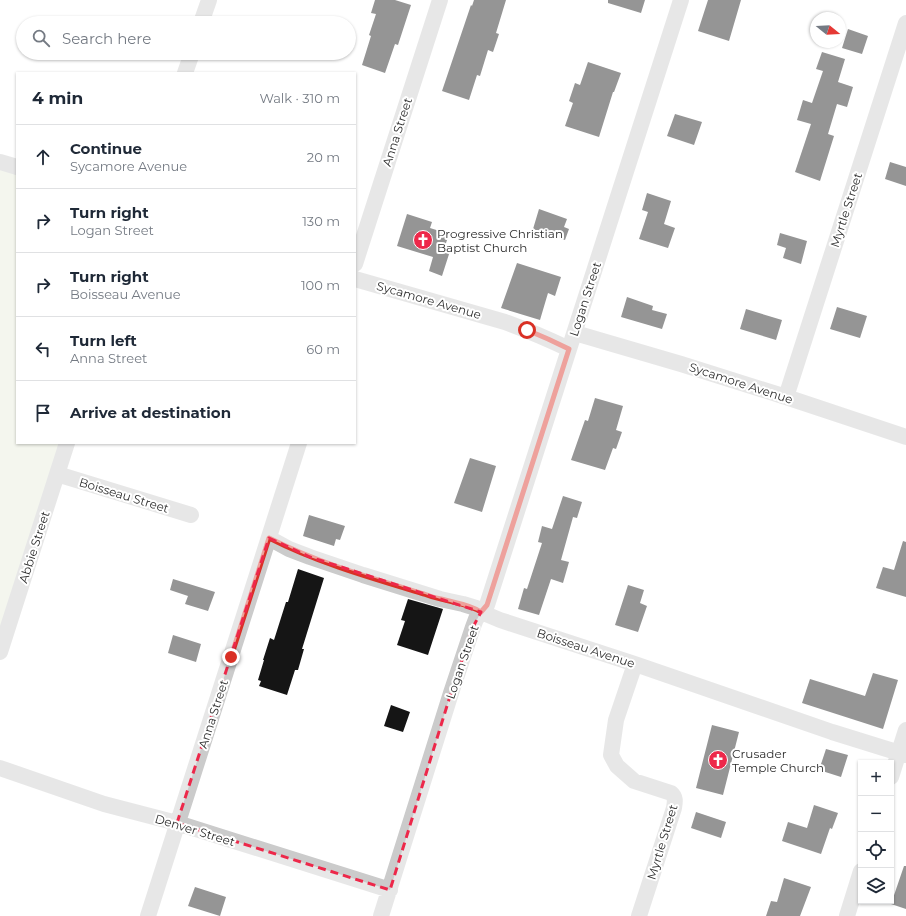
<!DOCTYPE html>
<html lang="en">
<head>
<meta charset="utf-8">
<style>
	:root { --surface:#fff; --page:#f2f2f3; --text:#1f2937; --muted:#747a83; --line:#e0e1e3 }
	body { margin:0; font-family:Montserrat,sans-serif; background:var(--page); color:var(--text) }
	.controls { position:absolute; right:12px; bottom:12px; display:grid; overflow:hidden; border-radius:0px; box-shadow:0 1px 3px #0004 }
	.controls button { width:36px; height:36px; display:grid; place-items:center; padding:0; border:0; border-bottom:1px solid var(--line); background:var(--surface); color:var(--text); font:20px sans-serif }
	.compass { position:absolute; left:810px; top:12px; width:36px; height:36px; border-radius:50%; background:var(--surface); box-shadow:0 1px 3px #0004; rotate:108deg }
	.stop { position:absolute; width:12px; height:12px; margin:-9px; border:3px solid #d93025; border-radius:50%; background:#fff }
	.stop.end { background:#d93025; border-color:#fff; box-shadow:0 1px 4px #0008 }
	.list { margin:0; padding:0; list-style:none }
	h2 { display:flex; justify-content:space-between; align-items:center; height:52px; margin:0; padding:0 16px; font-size:17px }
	h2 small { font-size:13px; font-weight:400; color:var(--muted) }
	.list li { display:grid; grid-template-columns:26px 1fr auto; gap:12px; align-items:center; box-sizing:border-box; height:64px; padding:0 16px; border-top:1px solid var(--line) }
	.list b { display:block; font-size:15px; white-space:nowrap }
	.list p { margin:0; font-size:13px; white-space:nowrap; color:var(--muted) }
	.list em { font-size:13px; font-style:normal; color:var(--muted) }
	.icon { flex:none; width:22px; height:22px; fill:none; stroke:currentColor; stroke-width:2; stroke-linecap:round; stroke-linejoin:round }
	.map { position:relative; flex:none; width:906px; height:916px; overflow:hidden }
	.search { position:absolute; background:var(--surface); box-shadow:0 1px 3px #0004; left:16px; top:16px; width:340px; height:44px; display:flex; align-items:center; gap:10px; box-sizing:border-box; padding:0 14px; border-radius:22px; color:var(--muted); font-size:15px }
	.panel { position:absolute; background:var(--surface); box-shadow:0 1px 3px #0004; left:16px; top:72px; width:340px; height:372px; border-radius:0px }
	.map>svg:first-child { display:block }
</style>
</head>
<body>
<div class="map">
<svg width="906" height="916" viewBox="0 0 906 916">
	<rect width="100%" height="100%" fill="#fff"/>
	<path fill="#e6ecda" d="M0 162 17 167V443H67L0 654Z"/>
	<path fill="#151515" d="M375 0H395L411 5 398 45 395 44 385 73 362 65 371 36 369 35 376 14 371 13Z
		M474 0H506L496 33 499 34 493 52 488 50 480 76 477 75 469 100 442 91 471 5 472 6Z
		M608 0H645L641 13 608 3Z
		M708 0H741L729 41 698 31Z
		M848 29 868 36 862 54 842 48Z
		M822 52 845 59 838 82 853 87 847 107 837 104 828 134 834 136 820 181 795 172 811 124 797 120 803 100 812 103 823 71 816 69Z
		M588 62 621 73 614 92H613L599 137 565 126 573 103 569 101 575 83 580 85Z
		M675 114 702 122 694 145 667 136Z
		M890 162 906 167V186L885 179Z
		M647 193 671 201 664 224 675 228 668 248 639 239 648 212 642 210Z
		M539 209 567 219 564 227 569 229 565 240 533 229Z
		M407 214 432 222 430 228 449 234 444 249 450 251 442 276 429 271 433 257 397 246Z
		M780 233 807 241 801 264 783 258 786 248 777 245Z
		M517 263 561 277 555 296 548 293 540 320 501 308Z
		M627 297 653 306 652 310 667 314 662 329 621 317Z
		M837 307 867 316 860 338 830 329Z
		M746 309 782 320 776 340 740 329Z
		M595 398 623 406 616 430 622 432 616 449 613 448 605 470 571 460 585 420 588 421Z
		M470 458 496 466 482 512 454 503Z
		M563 496 582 502 577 518 573 517 561 560 569 562 563 583 551 579 539 615 518 609 524 588 527 589 542 543 538 542 542 526 552 529Z
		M309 515 345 526 340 540 336 539 334 546 303 536Z
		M903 541 906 542V597L876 588 883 567 894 570Z
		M298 569 324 578 302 649H304L298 670H295L287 695 259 686 261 681 258 680 264 660H263L270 638 274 640 286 602H288Z
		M173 579 215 592 208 611 185 604 188 596 170 590Z
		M628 585 644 590 640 603 647 606 638 632 615 625Z
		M408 599 443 609 428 655 397 645 405 621 401 620Z
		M173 635 201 644 196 662 168 653Z
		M873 673 898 680 883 729 802 703 810 679 865 696Z
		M391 705 410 712 403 732 384 726Z
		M712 725 739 732 723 795 696 788Z
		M826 749 848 755 841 777 819 770Z
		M814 805 838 813 832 829 830 828 821 854 782 841 788 822 807 828Z
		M696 812 726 822 721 838 691 828Z
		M904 866H906V909L891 904Z
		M784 878 811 887 800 916H766L771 901 777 902Z
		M195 887 226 897 220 916 188 906Z"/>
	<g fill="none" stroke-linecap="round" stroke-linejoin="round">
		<path stroke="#cbcbcb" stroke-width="16" d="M201 23 209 0
			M185 73 192 53
			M0 162 17 167
			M355 264 440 0
			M355 279 505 322C527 330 548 339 569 349
			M575 333 681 364 786 397 906 437
			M786 397 906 23
			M57 474 191 515
			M269 538 289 549 310 557 363 575 440 599 463 604 476 608 481 612 500 620 635 664 832 732 906 755
			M0 652 67 443
			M635 664 616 720 611 755 617 766 634 781 671 793C676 797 675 802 674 808L639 916
			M0 768 104 804 177 823 390 890
			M891 777 906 730
			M148 916 299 443
			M381 916 451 693 473 627 476 619 487 605 681 0
			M847 916 861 871"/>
	</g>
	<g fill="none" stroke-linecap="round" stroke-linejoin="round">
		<path stroke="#d93025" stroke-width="5" d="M231 657 269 538C318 563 371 578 424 594 429 596 435 598 441 599 455 603 469 604 481 612L487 605 569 349 548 339 527 330"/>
	</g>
	<path d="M0 0H906V916H0ZM269 538 310 557 481 612 473 627 451 693 390 890 177 823Z" fill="#fff" fill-opacity=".55" fill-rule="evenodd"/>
	<path fill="none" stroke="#ed284a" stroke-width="3" stroke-dasharray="8 5" stroke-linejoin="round" d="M269 538 310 557 481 612 473 627 451 693 390 890 177 823Z"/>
	<defs>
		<symbol id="church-disc" viewBox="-11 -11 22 22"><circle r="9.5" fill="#ed284a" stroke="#fff"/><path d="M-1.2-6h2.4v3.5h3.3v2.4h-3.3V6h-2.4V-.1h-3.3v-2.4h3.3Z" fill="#fff"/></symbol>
	</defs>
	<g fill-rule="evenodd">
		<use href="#church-disc" x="412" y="229" width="22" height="22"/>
		<use href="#church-disc" x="707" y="749" width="22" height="22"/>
	</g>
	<g text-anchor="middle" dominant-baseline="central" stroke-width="4" stroke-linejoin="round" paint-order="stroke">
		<g font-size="12" fill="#2e2e2e" stroke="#fff">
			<text transform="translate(397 132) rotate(-72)">Anna Street</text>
			<text transform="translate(846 210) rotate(-72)">Myrtle Street</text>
			<text transform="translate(585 299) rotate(-72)">Logan Street</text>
			<text transform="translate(429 300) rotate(16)">Sycamore Avenue</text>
			<text transform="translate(741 383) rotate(18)">Sycamore Avenue</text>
			<text transform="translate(124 495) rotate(17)">Boisseau Street</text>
			<text transform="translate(34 547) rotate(-72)">Abbie Street</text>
			<text transform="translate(586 648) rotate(18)">Boisseau Avenue</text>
			<text transform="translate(462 662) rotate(-71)">Logan Street</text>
			<text transform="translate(213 714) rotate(-72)">Anna Street</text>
			<text transform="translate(195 830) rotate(17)">Denver Street</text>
			<text transform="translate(662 842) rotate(-73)">Myrtle Street</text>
		</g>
		<g font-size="12" fill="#2e2e2e" stroke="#fff" text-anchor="start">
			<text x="437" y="233">Progressive Christian<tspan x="437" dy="14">Baptist Church</tspan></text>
			<text x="732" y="753">Crusader<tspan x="732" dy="14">Temple Church</tspan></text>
		</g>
	</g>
</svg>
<div class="controls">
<button>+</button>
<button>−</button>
<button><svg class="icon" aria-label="locate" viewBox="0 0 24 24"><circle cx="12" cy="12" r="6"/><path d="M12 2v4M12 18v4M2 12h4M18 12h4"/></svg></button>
<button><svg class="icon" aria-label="layers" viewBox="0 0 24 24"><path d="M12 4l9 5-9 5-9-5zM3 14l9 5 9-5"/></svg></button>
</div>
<svg class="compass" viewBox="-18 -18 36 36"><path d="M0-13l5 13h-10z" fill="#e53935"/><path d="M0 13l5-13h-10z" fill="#747a83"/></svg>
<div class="stop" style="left:527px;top:330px"></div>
<div class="stop end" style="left:231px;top:657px"></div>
<div class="search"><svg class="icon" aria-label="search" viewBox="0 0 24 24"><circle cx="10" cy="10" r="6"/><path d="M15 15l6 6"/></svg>Search here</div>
<section class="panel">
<h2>4 min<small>Walk · 310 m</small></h2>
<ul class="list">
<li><svg class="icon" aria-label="ahead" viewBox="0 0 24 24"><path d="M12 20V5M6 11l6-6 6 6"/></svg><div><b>Continue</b><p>Sycamore Avenue</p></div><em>20 m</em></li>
<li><svg class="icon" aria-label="right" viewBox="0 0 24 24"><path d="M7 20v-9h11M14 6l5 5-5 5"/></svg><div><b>Turn right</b><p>Logan Street</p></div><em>130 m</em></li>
<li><svg class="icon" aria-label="right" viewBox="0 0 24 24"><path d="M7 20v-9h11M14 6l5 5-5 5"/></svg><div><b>Turn right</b><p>Boisseau Avenue</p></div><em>100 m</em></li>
<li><svg class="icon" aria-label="left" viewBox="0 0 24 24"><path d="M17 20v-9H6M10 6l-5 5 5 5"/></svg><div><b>Turn left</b><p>Anna Street</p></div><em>60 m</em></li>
<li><svg class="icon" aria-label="arrive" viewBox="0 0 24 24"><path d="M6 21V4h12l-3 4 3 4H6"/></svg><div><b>Arrive at destination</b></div></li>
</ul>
</section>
</div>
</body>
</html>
